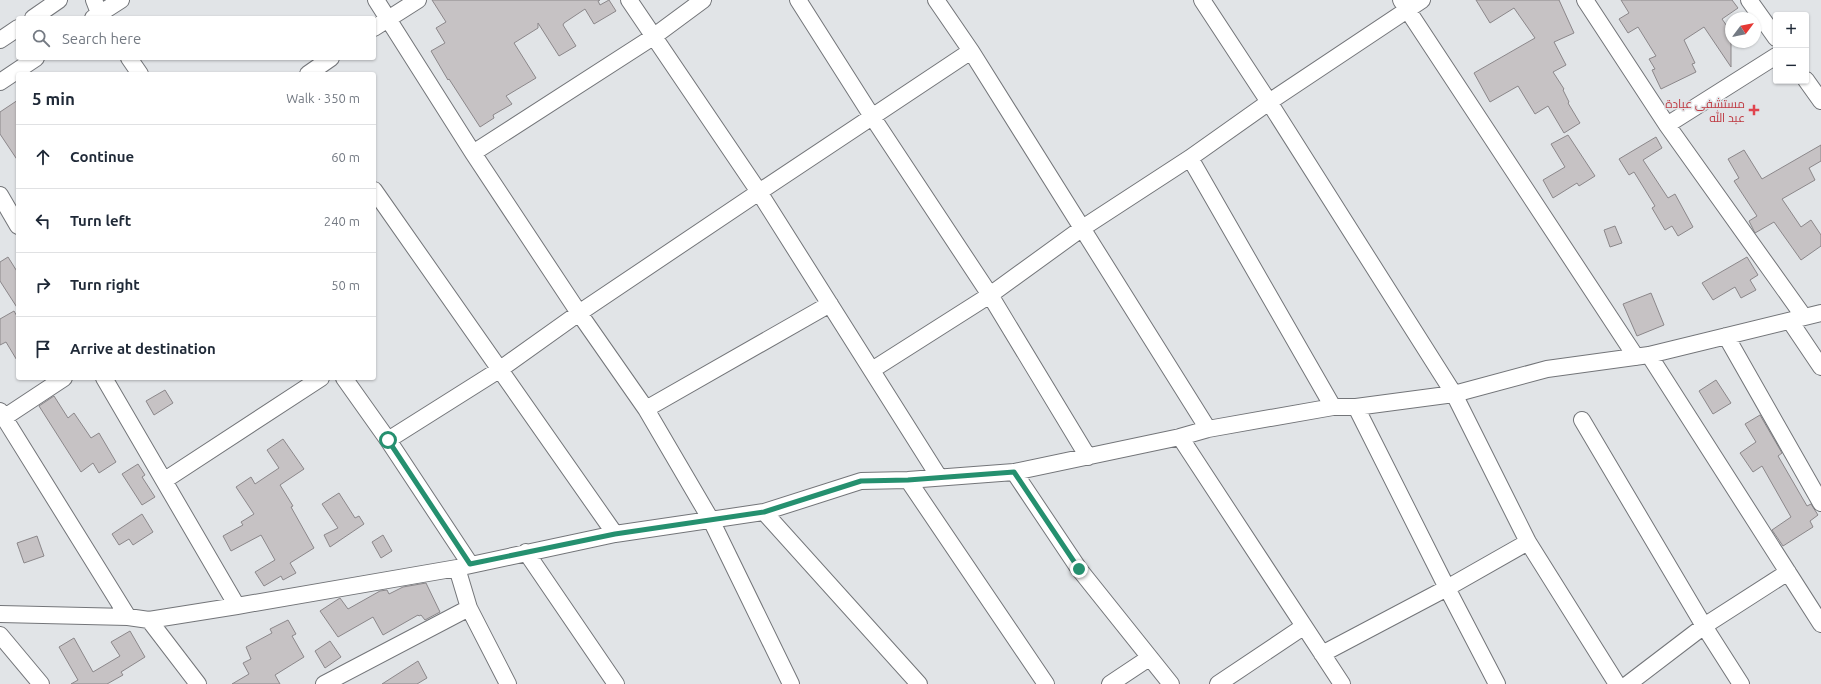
<!DOCTYPE html>
<html lang="en">
<head>
<meta charset="utf-8">
<style>
	:root { --surface:#fff; --page:#f6f6f7; --text:#1f2937; --muted:#747a83; --line:#e0e1e3 }
	body { margin:0; font-family:Ubuntu,Cairo,sans-serif; background:var(--page); color:var(--text) }
	.controls { position:absolute; right:12px; top:12px; display:grid; overflow:hidden; border-radius:4px; box-shadow:0 1px 3px #0004 }
	.controls button { width:36px; height:36px; display:grid; place-items:center; padding:0; border:0; border-bottom:1px solid var(--line); background:var(--surface); color:var(--text); font:20px sans-serif }
	.compass { position:absolute; left:1725px; top:12px; width:36px; height:36px; border-radius:50%; background:var(--surface); box-shadow:0 1px 3px #0004; rotate:58deg }
	.stop { position:absolute; width:12px; height:12px; margin:-9px; border:3px solid #25906f; border-radius:50%; background:#fff }
	.stop.end { background:#25906f; border-color:#fff; box-shadow:0 1px 4px #0008 }
	.list { margin:0; padding:0; list-style:none }
	h2 { display:flex; justify-content:space-between; align-items:center; height:52px; margin:0; padding:0 16px; font-size:17px }
	h2 small { font-size:13px; font-weight:400; color:var(--muted) }
	.list li { display:grid; grid-template-columns:26px 1fr auto; gap:12px; align-items:center; box-sizing:border-box; height:64px; padding:0 16px; border-top:1px solid var(--line) }
	.list b { display:block; font-size:15px; white-space:nowrap }
	.list em { font-size:13px; font-style:normal; color:var(--muted) }
	.icon { flex:none; width:22px; height:22px; fill:none; stroke:currentColor; stroke-width:2; stroke-linecap:round; stroke-linejoin:round }
	.map { position:relative; flex:none; width:1821px; height:684px; overflow:hidden }
	.search { position:absolute; background:var(--surface); box-shadow:0 1px 3px #0004; left:16px; top:16px; width:360px; height:44px; display:flex; align-items:center; gap:10px; box-sizing:border-box; padding:0 14px; border-radius:4px; color:var(--muted); font-size:15px }
	.panel { position:absolute; background:var(--surface); box-shadow:0 1px 3px #0004; left:16px; top:72px; width:360px; height:308px; border-radius:4px }
	.map>svg:first-child { display:block }
</style>
</head>
<body>
<div class="map">
<svg width="1821" height="684" viewBox="0 0 1821 684">
	<rect width="100%" height="100%" fill="#e1e4e7"/>
	<path fill="#c6c2c4" stroke="#8b878a" d="M432 0H600L598 1 600 5 609 0 616 11 594 24 585 9 564 23 563 25 576 46 559 56 538 23V28L514 43 536 78 506 96 512 104 493 115 494 118 480 127 449 79 448 80 431 51 445 43 436 28 446 22Z
		M1476 0H1559L1574 33 1554 42 1566 65 1553 72 1564 89 1563 90 1569 102 1568 103 1580 123 1564 133 1548 106 1535 114 1518 86 1490 102 1474 73 1535 38 1514 8 1490 23Z
		M1621 0H1732L1738 8 1722 19 1731 32V67L1704 27 1684 40 1695 63 1692 64 1696 72 1661 89 1652 70 1655 69 1649 59 1656 56 1638 27 1628 33 1619 19 1629 13Z
		M18 100V161L0 134V112Z
		M1568 135 1595 176 1579 186 1577 183 1553 198 1543 180 1565 167 1551 144Z
		M1656 137 1662 148 1643 160 1668 198 1675 194 1693 227 1678 236 1672 226 1665 230 1652 208 1655 206 1634 172 1629 175 1619 159Z
		M1821 145V161L1809 168 1815 180 1782 199 1801 227 1811 220 1821 235V246L1801 260 1774 222 1755 233 1749 221 1757 216 1734 181 1739 178 1728 159 1744 150 1762 179Z
		M1615 226 1622 243 1610 247 1604 230Z
		M8 257 18 273V309L0 281V262Z
		M1747 257 1758 275 1750 280 1756 290 1741 298 1735 287 1713 300 1702 283Z
		M1651 293 1664 325 1637 336 1623 304Z
		M14 311 18 318V362L6 342 0 345V319Z
		M1716 380 1731 403 1713 414 1699 391Z
		M165 390 173 403 154 415 146 401Z
		M54 396 68 418 74 413 91 438 99 433 116 462 99 473 93 463 81 472 39 406Z
		M1760 415 1782 453 1778 456 1807 506 1811 504 1818 515 1810 521 1813 527 1783 546 1772 530 1791 517 1762 466 1753 472 1740 453 1756 442 1745 424Z
		M283 439 304 469 280 485 293 506 291 507 314 548 290 563 296 573 283 580 281 576 264 586 255 572 275 560 261 535 231 551 223 536 243 525 241 522 254 514 236 487 251 477 255 484 279 468 267 450Z
		M138 464 145 475 142 477 155 497 142 505 122 474Z
		M339 493 355 518 359 516 364 524 330 547 324 535 338 528 322 504Z
		M142 514 153 532 133 545 129 539 119 545 112 534Z
		M383 535 392 551 381 558 372 542Z
		M37 536 44 556 24 563 17 543Z
		M426 583 440 612 425 620 421 615 419 616 418 615 383 635 373 617 338 637 320 611 340 598 348 609 380 591 387 590 389 594 403 587Z
		M288 620 296 634 292 636 304 657 275 675 280 684H232L249 674 243 663 251 659 246 647 272 633 270 629Z
		M130 631 145 657 121 672 123 675 107 684H71L78 680 59 647 74 638 93 672 120 656 111 642Z
		M330 641 341 657 325 668 315 651Z
		M418 661 427 678 417 684H382Z"/>
	<g fill="none" stroke-linecap="round" stroke-linejoin="round">
		<defs>
			<path id="minor" d="M94 0 101 18
				M376 0 473 153 579 313 646 409 711 520 791 684
				M629 0 759 192 939 477
				M798 0 873 118 990 295 1088 457
				M936 0 971 51 1208 429
				M1202 0 1269 102 1454 394 1528 542 1617 684
				M1401 0 1636 357
				M1585 0 1667 125 1804 317
				M1749 0 1776 38
				M33 18 59 0
				M93 18 121 0
				M374 28 418 0
				M0 40 18 28
				M129 58 140 74
				M308 74 331 58
				M1806 80 1821 101
				M0 82 36 58
				M1667 125 1776 56
				M473 153 653 37 703 0
				M1190 158 1333 407
				M374 190 615 534
				M0 195 18 226
				M1790 321 1821 367
				M1726 336 1821 503
				M1649 355 1821 624
				M872 370 990 295 1081 229 1190 158 1269 102 1422 0
				M104 378 237 606
				M344 378 388 440 470 564
				M1356 407 1447 588 1497 684
				M646 409 830 304
				M0 411 128 617
				M5 417 64 378
				M1582 420 1704 626 1741 684
				M1180 437 1342 684
				M388 440 499 370 579 313 759 192 971 51
				M1014 472 1079 569 1171 684
				M165 480 321 378
				M908 480 1046 684
				M764 512 919 684
				M526 552 616 684
				M457 568 469 608 508 684
				M0 614 128 617 149 620 237 606 457 568 615 534 764 512 861 481 908 480 1014 472 1180 437 1208 429 1333 407H1356L1454 394 1547 369 1649 355 1821 313
				M149 620 198 684
				M0 635 41 684
				M1322 654 1447 588 1528 542
				M324 684 469 608
				M1110 684 1149 658
				M1218 684 1303 627
				M1628 684 1704 626 1788 572"/>
		</defs>
		<use href="#minor" stroke="#737579" stroke-width="18"/>
		<use href="#minor" stroke="#fff" stroke-width="16"/>
	</g>
	<g fill="none" stroke-linecap="round" stroke-linejoin="round">
		<path stroke="#25906f" stroke-width="5" d="M388 440 470 564 615 534 764 512 861 481 908 480 1014 472 1079 569"/>
	</g>
	<path fill="#e0444e" stroke="#e1e4e7" stroke-width="1.5" d="M1752 104h4v4h4v4h-4v4h-4v-4h-4v-4h4z"/>
	<g text-anchor="middle" dominant-baseline="central" stroke-width="3" stroke-linejoin="round" paint-order="stroke">
		<g font-size="12" fill="#be3a42" stroke="#e1e4e7" text-anchor="end">
			<text x="1745" y="103">مستشفى عبادة<tspan x="1745" dy="14">عبد الله</tspan></text>
		</g>
	</g>
</svg>
<div class="controls">
<button>+</button>
<button>−</button>
</div>
<svg class="compass" viewBox="-18 -18 36 36"><path d="M0-13l5 13h-10z" fill="#e53935"/><path d="M0 13l5-13h-10z" fill="#747a83"/></svg>
<div class="stop" style="left:388px;top:440px"></div>
<div class="stop end" style="left:1079px;top:569px"></div>
<div class="search"><svg class="icon" aria-label="search" viewBox="0 0 24 24"><circle cx="10" cy="10" r="6"/><path d="M15 15l6 6"/></svg>Search here</div>
<section class="panel">
<h2>5 min<small>Walk · 350 m</small></h2>
<ul class="list">
<li><svg class="icon" aria-label="ahead" viewBox="0 0 24 24"><path d="M12 20V5M6 11l6-6 6 6"/></svg><div><b>Continue</b></div><em>60 m</em></li>
<li><svg class="icon" aria-label="left" viewBox="0 0 24 24"><path d="M17 20v-9H6M10 6l-5 5 5 5"/></svg><div><b>Turn left</b></div><em>240 m</em></li>
<li><svg class="icon" aria-label="right" viewBox="0 0 24 24"><path d="M7 20v-9h11M14 6l5 5-5 5"/></svg><div><b>Turn right</b></div><em>50 m</em></li>
<li><svg class="icon" aria-label="arrive" viewBox="0 0 24 24"><path d="M6 21V4h12l-3 4 3 4H6"/></svg><div><b>Arrive at destination</b></div></li>
</ul>
</section>
</div>
</body>
</html>
